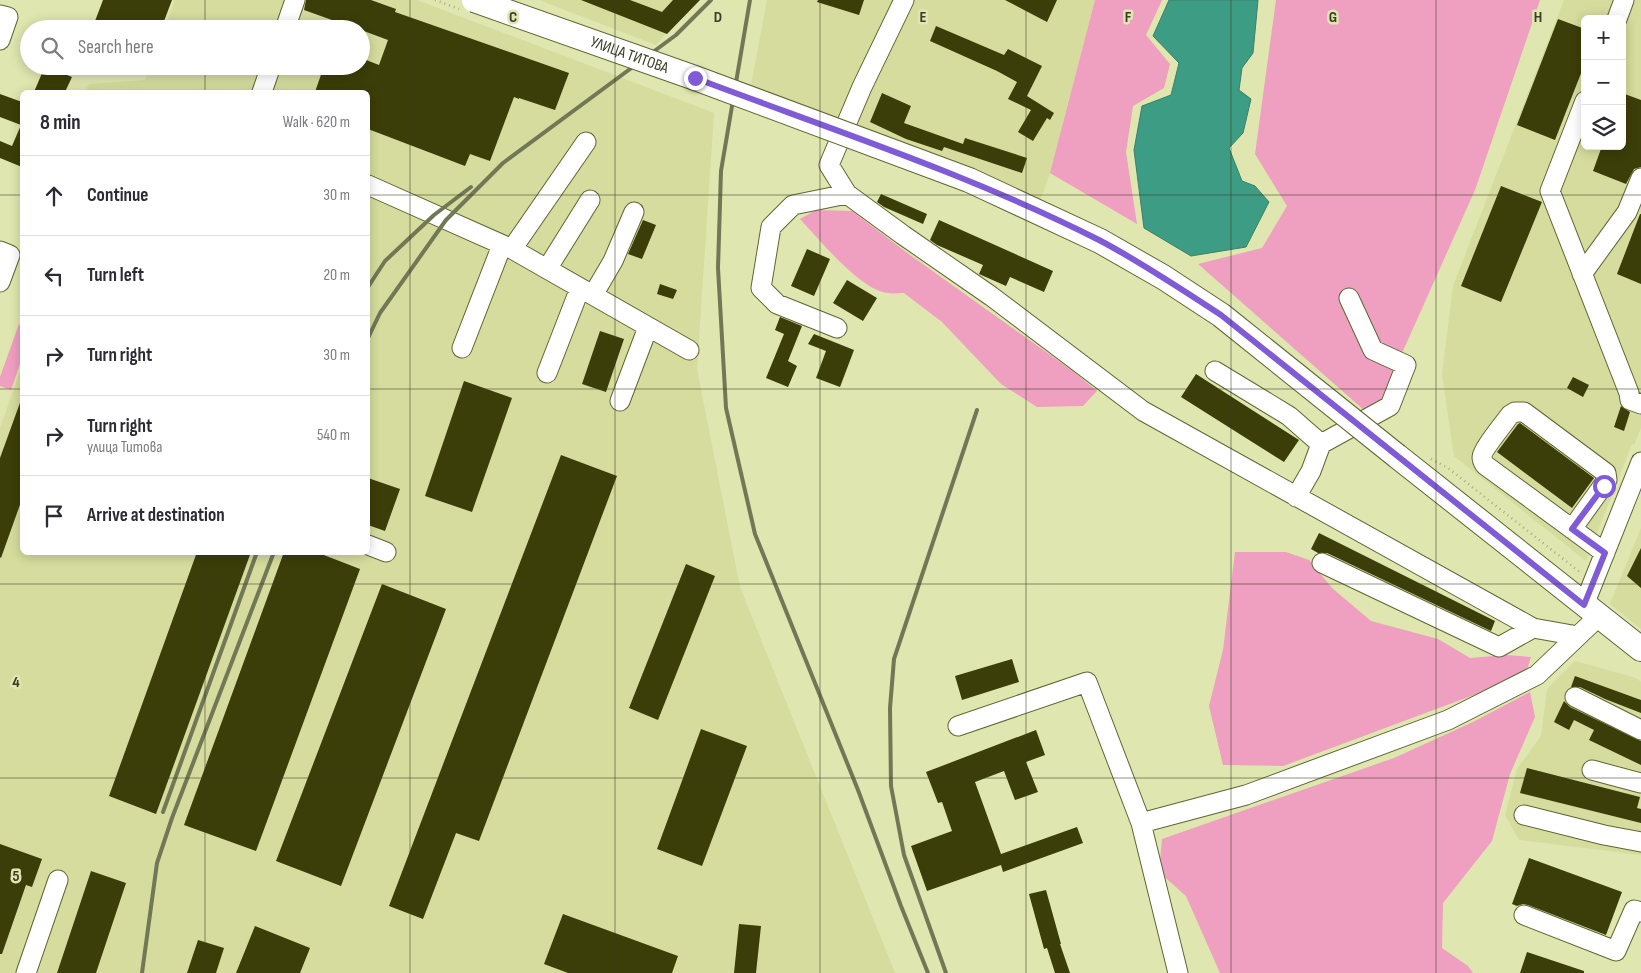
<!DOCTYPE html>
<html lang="en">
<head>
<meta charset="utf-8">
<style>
	:root { --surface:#fff; --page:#f2f2f3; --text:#2b2b33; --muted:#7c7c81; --line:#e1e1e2 }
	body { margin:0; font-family:"Sofia Sans Condensed",sans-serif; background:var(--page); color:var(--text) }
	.controls { position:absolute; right:15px; top:15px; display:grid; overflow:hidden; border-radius:8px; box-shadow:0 2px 12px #0003 }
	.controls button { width:45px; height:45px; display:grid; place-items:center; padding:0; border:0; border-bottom:1px solid var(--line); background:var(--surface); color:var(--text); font:25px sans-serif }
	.stop { position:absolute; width:15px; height:15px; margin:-11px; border:4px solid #7f5bd5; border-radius:50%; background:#fff }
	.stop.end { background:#7f5bd5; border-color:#fff; box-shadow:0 1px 5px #0008 }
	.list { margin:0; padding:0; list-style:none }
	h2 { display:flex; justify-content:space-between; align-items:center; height:65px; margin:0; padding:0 20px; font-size:21px }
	h2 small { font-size:16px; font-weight:400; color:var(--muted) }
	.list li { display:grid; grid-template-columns:32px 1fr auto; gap:15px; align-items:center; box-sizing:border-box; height:80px; padding:0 20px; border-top:1px solid var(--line) }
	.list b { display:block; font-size:19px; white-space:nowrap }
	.list p { margin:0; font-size:16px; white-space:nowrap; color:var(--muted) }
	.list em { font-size:16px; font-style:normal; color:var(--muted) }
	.icon { flex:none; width:28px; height:28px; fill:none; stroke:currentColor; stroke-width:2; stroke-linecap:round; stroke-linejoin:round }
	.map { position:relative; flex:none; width:1641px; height:973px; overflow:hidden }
	.search { position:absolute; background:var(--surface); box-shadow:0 2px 12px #0003; left:20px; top:20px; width:350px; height:55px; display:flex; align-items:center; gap:12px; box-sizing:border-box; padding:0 18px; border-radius:28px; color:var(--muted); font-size:19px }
	.panel { position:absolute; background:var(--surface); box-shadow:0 2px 12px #0003; left:20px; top:90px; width:350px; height:465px; border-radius:8px }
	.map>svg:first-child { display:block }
</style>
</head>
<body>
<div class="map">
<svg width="1641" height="973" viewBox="0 0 1641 973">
	<rect width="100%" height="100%" fill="#dfe6af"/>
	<path fill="#d5dc9d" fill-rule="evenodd" d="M175 0H417L714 113 697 369 740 587 895 973H0V428L22 366V552H368V92H85L89 84 145 80 150 66H361V29H164Z
		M539 0H695L656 45Z
		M767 0H1095L1050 173 1040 201 750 90Z
		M1564 0H1641V428L1634 445 1632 444 1586 561 1454 456 1442 374 1453 286ZM1585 19H1622V146H1585Z
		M1641 528V629L1610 604Z
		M1575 661 1636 678 1641 682V855L1519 840 1505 815 1517 769 1541 736 1547 689Z"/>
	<path fill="#ef9fc0" d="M1095 0H1162L1146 35 1170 64 1164 88 1133 106 1126 152 1137 224 1050 173Z
		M1276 0H1540L1475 190 1373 418 1198 264 1262 248 1287 206 1255 154Z
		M816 210 852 211 906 252 1074 372 1097 391 1083 406 1037 407 1001 384 942 322 904 293C899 293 893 294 888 293 861 291 819 239 800 219Z
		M19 324 22 326V358L11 390 0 386V377Z
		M1235 552H1286L1309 560 1332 588 1371 621 1438 639 1470 658 1506 655 1531 657 1525 676 1283 766 1223 765 1209 706 1223 650Z
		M1530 692 1535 717 1510 774 1492 841 1443 903 1442 948 1468 966 1473 973H1220L1186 896 1159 872 1162 839 1394 758 1473 722Z"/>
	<path fill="#3d9c84" stroke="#3c8068" d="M1169 0H1258L1253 53 1242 68 1239 90 1251 99 1243 133 1229 148 1242 181 1255 186 1269 202 1246 247 1191 256 1144 228 1134 150 1142 106 1171 95 1179 63 1153 36Z"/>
	<path fill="#3b3e08" d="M103 0H172L161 29H92Z
		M306 0H371L396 9 395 12 569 73 555 110 519 98V99L514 97 490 161 470 154 465 166 368 129V92H315L324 66H361V58L379 65 388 40 361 30V29H357L304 10Z
		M581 0H630L662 12 673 0H700L667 34Z
		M818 0H864L859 15 817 2Z
		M1005 0H1057L1047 22Z
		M1558 19 1585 29V63L1555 140 1517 125Z
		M936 26 1004 55 1008 49 1042 66 1027 96 1054 113 1050 120 1047 118 1033 141 1018 132 1031 110 1008 99 1017 82 997 71 930 41Z
		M45 66 72 77 65 92H34Z
		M882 93 911 106 904 123 963 144 965 138 1027 158 1022 173 944 147 942 151 906 139 870 122Z
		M1622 93 1641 100V167L1634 169 1626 184 1593 171 1602 146H1622Z
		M0 94 22 102V167L0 158V141L12 146 21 125 0 117Z
		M1501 186 1542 202 1501 302 1461 286Z
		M881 194 927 214 923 224 884 207 877 202Z
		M1640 214H1641V284L1617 274Z
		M643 220 656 225 642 259 628 254Z
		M939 220 1053 271 1044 292 1010 277 1006 286 979 274 983 265 937 245 930 240Z
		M807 249 830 259 814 296 791 286Z
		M847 280 877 298 863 321 833 303Z
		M660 284 677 290 673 299 657 294Z
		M780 317 802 326 788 361 797 366 788 387 766 378 784 334 775 330Z
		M600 331 624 339 606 392 582 384Z
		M814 334 854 350 840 387 816 378 826 351 808 344Z
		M1196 374 1299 440 1284 462 1181 397Z
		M1573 377 1589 385 1583 397 1567 388Z
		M464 381 512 398 472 512 425 496Z
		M21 400H22V499L1 558 0 557V458Z
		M1621 406 1630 412 1624 431 1614 427Z
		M1520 423 1594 478 1572 508 1497 452 1518 424Z
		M561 455 617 476 479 841 456 833 423 919 389 906Z
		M368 478 400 489 385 531 368 525Z
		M1319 533 1495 621 1491 631 1327 553H1318L1311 549Z
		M1641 548V588L1627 576Z
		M197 552H251L156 814 109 796Z
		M284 552H316L360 569 256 851 184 825Z
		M686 564 715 576 658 720 629 708Z
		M382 584 446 609 341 886 276 861Z
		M1012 659 1019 682 962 700 955 676Z
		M1575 676 1641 700V713L1605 699 1580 687H1571Z
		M1564 701 1570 707 1641 741V765L1589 740 1594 730 1574 720 1569 730 1554 722Z
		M701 729 747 746 702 866 657 849Z
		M1036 730 1045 755 1026 762 1038 792 1015 800 1004 771 975 782 1001 854 1077 827 1083 843 1003 872 1001 865 927 891 911 846 952 831 942 802 938 803 926 772Z
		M1527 768 1640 797 1637 808 1641 809V823L1520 793Z
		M0 844 42 859 32 887 26 885 2 954H0Z
		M1529 858 1622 892 1606 935 1528 905 1523 904 1517 906 1512 904Z
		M91 871 126 883 96 973H57Z
		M1046 890 1061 944H1060L1070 973H1055L1047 948 1044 949 1029 894Z
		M563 914 678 956 672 973H568L544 964Z
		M739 924 761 926 756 973H734Z
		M255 926 310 948 300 973H236Z
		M198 940 224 948 216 973H187Z
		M1527 952 1584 971V973H1520Z"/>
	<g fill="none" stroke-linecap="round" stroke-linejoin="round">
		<defs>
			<path id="minor" d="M0 15 8 17 0 40
				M1617 19 1624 0
				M285 29 295 0
				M262 92 271 66
				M1585 101 1550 191 1629 393 1630 400 1641 404
				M368 185 512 249 689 350
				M847 194 829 165 862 87 904 0
				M512 249 586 142
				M0 251 10 255 0 282
				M547 269 590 200
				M1582 274 1627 212 1641 178
				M593 295 613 261 634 212
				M837 328 777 304 761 288 771 227 793 205 847 194 903 235 991 296 1143 411 1533 628 1578 636
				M462 348 502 245
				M1215 371 1289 416 1321 444 1311 471 1296 497
				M547 373 580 288
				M620 401 648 327
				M1321 444 1390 406 1406 365 1373 350 1349 298
				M1572 529 1607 480 1606 473 1524 412H1515L1510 415C1505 422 1482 450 1482 457 1482 461 1483 462 1485 465L1605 553
				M368 545 386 552
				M1322 563 1499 647 1533 628
				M1584 605 1641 462
				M1575 697 1641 730
				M958 726 1087 682 1141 823 1246 795 1448 720 1537 675 1599 616
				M1592 770 1641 783
				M1524 815 1604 835 1641 842
				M1141 823 1178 973
				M1524 915 1616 951 1634 910 1641 912
				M26 973 58 880"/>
			<path id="major" d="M1397 456 1641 649"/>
		</defs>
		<use href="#minor" stroke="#606532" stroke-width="21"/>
		<use href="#major" stroke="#606532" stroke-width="26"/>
		<path stroke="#a5ab7f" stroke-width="2.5" stroke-dasharray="1 4" stroke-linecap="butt" d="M1431 459 1448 468 1581 573"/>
		<use href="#minor" stroke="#fff" stroke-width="19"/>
		<use href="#major" stroke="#fff" stroke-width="24"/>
		<path stroke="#727755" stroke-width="4" d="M750 0 721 171 718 268 726 408 755 534 858 790 901 906 928 973
			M368 287 385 261 434 215 471 187
			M368 338 380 313 446 220 503 163 676 35 711 0
			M163 812 257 552
			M142 973 157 863 172 818 274 552
			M946 973 904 855 891 786 890 708 894 659 977 410"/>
		<defs>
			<g id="major-bridge">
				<path id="s1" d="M474 0 695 78 969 180 1100 241 1163 277 1221 315 1397 456"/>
			</g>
		</defs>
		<use href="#major-bridge" stroke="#606532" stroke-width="26" stroke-linecap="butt"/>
		<path stroke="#a5ab7f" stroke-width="2.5" stroke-dasharray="1 4" stroke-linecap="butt" d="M435 0 459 9"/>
		<use href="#major-bridge" stroke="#fff" stroke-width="24"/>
	</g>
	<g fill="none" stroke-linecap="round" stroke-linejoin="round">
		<path stroke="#7f5bd5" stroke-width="6" d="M695 78C830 129 969 174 1099 240 1141 262 1181 289 1221 315L1584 605 1605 553 1572 529 1604 486"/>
	</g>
	<path fill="none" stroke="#3a3d27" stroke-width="1" stroke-opacity="0.55" d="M205 0V29M410 0V973M615 0V973M820 0V973M1026 0V973M1231 0V973M1436 0V973M205 66V92M0 195H22M368 195H1641M0 389H22M368 389H1641M205 552V973M0 584H1641M0 778H1641"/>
	<g text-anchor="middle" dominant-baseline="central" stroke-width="5" stroke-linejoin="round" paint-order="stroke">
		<g font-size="16" fill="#3a3d27" stroke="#dfe6af">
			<text stroke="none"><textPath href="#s1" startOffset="165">УЛИЦА ТИТОВА</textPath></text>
		</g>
	</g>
	<g font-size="16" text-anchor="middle" font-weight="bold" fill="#3a3d27" stroke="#dfe6af" stroke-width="5" stroke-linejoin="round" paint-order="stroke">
		<text x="513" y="22">C</text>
		<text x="718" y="22">D</text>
		<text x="923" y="22">E</text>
		<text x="1128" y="22">F</text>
		<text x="1333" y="22">G</text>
		<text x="1538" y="22">H</text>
		<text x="16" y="687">4</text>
		<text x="16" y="881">5</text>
	</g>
</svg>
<div class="controls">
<button>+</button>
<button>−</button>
<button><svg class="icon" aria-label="layers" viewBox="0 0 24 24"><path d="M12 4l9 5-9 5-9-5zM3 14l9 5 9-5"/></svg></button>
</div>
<div class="stop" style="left:1604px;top:486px"></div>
<div class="stop end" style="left:695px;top:78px"></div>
<div class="search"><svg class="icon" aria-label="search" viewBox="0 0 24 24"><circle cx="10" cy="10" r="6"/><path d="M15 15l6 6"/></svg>Search here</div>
<section class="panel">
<h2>8 min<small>Walk · 620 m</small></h2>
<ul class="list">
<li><svg class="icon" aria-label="ahead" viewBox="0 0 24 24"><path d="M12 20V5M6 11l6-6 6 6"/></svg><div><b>Continue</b></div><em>30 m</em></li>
<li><svg class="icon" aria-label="left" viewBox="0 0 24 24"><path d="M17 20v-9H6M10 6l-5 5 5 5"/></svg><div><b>Turn left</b></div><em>20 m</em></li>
<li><svg class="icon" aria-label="right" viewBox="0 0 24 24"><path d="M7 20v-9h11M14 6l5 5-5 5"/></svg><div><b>Turn right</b></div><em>30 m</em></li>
<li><svg class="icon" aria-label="right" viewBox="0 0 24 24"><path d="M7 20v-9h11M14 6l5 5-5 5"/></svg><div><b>Turn right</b><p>улица Титова</p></div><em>540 m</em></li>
<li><svg class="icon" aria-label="arrive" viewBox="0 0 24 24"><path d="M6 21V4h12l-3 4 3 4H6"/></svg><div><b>Arrive at destination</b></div></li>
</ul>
</section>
</div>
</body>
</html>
